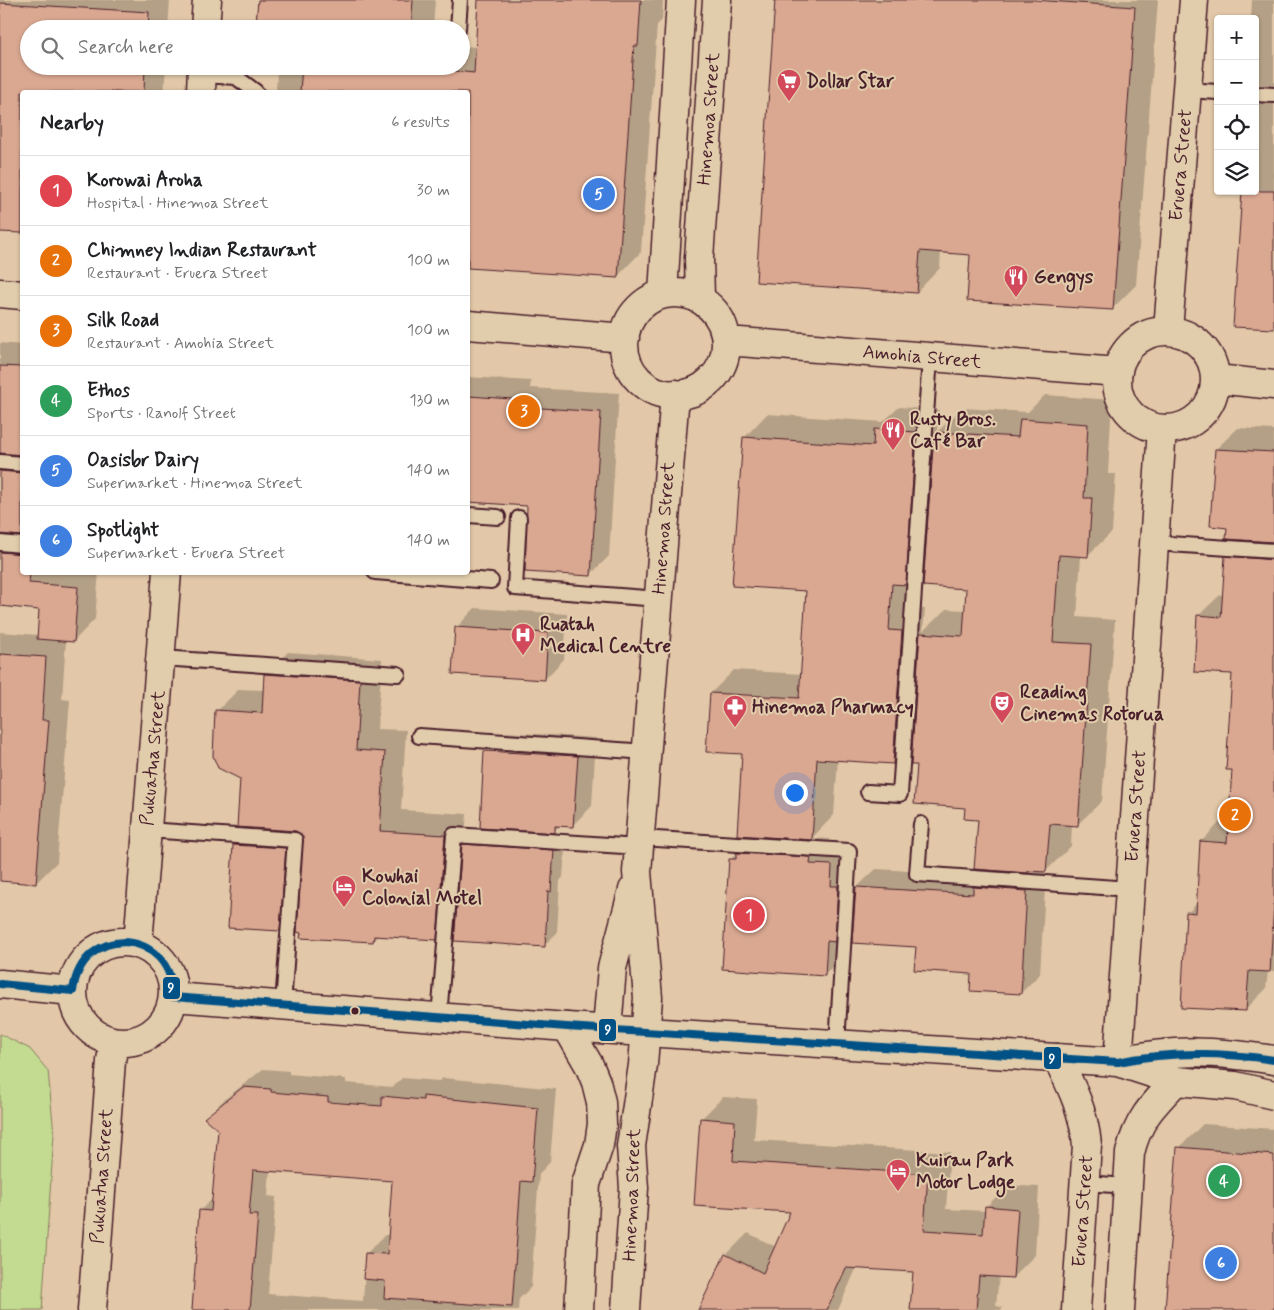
<!DOCTYPE html>
<html lang="en">
<head>
<meta charset="utf-8">
<style>
	:root { --surface:#fff; --page:#f6f6f6; --text:#202124; --muted:#757577; --line:#e0e0e0; --accent:#0f766e }
	body { margin:0; font-family:Mynerve,sans-serif; background:var(--page); color:var(--text) }
	.controls { position:absolute; right:15px; top:15px; display:grid; overflow:hidden; border-radius:5px; box-shadow:0 1px 4px #0004 }
	.controls button { width:45px; height:45px; display:grid; place-items:center; padding:0; border:0; border-bottom:1px solid var(--line); background:var(--surface); color:var(--text); font:25px sans-serif }
	.you { position:absolute; left:794px; top:792px; width:18px; height:18px; margin:-12px; border:4px solid #fff; border-radius:50%; background:#1a73e8; box-shadow:0 0 0 8px #1a73e833 }
	.badge { display:grid; place-items:center; width:32px; height:32px; border-radius:50%; background:var(--accent); color:#fff; font-size:16px; font-weight:700 }
	.pin { position:absolute; translate:-50% -50%; border:2px solid #fff; box-shadow:0 1px 5px #0006 }
	.list { margin:0; padding:0; list-style:none }
	h2 { display:flex; justify-content:space-between; align-items:center; height:65px; margin:0; padding:0 20px; font-size:21px }
	h2 small { font-size:16px; font-weight:400; color:var(--muted) }
	.list li { display:grid; grid-template-columns:32px 1fr auto; gap:15px; align-items:center; box-sizing:border-box; height:70px; padding:0 20px; border-top:1px solid var(--line) }
	.list b { display:block; font-size:19px; white-space:nowrap }
	.list p { margin:0; font-size:16px; white-space:nowrap; color:var(--muted) }
	.list em { font-size:16px; font-style:normal; color:var(--muted) }
	.icon { flex:none; width:28px; height:28px; fill:none; stroke:currentColor; stroke-width:2; stroke-linecap:round; stroke-linejoin:round }
	.map { position:relative; flex:none; width:1274px; height:1310px; overflow:hidden }
	.search { position:absolute; background:var(--surface); box-shadow:0 1px 4px #0004; left:20px; top:20px; width:450px; height:55px; display:flex; align-items:center; gap:12px; box-sizing:border-box; padding:0 18px; border-radius:28px; color:var(--muted); font-size:19px }
	.panel { position:absolute; background:var(--surface); box-shadow:0 1px 4px #0004; left:20px; top:90px; width:450px; height:485px; border-radius:5px }
	.map>svg:first-child { display:block }
</style>
</head>
<body>
<div class="map">
<svg width="1274" height="1310" viewBox="0 0 1274 1310">
	<rect width="100%" height="100%" fill="#e2c8a8"/>
	<filter id="ink" filterUnits="userSpaceOnUse"><feTurbulence type="fractalNoise" baseFrequency=".02" numOctaves="2"/><feDisplacementMap in="SourceGraphic" scale="10" xChannelSelector="R" yChannelSelector="G"/><feConvolveMatrix kernelMatrix="1 2 1 2 8 2 1 2 1" color-interpolation-filters="sRGB"/></filter>
	<g filter="url(#ink)">
		<path fill="#c3db91" stroke="#867d5e" d="M0 1034 30 1049 48 1071 54 1134 42 1310H0Z"/>
		<path fill="#0003" fill-rule="evenodd" d="M0 0H170L168 29H29V66H166L164 92H22V232L0 230Z
			M259 0H435L433 29H305L306 25Z
			M479 0H663L662 20 657 25 641 252 617 277 468 266V92H276L277 71 282 66H461V46L477 47Z
			M777 0H1158L1136 285 1112 309 971 253 941 251 940 268 917 292Z
			M1252 0H1274V328L1255 191V93L1263 85 1255 84V19H1251Z
			M0 343 22 345V572H99L95 619 74 641 66 640 62 699 70 700 57 862 36 883 0 880V632L39 635 40 609 0 605Z
			M468 377 531 381 530 388 619 393 609 556 590 575 528 504 468 501Z
			M1045 395 1112 400 1108 474H1116L1112 532 1087 556H1081L1077 617 1115 620 1102 801 1077 825H1072L1071 846 1046 871 1040 974 1021 993 855 920 846 929 844 955 825 974 730 860 755 835 743 753 711 693 734 670 802 674 807 590 744 438 767 414 883 422 899 407 939 410 937 432 963 408 1028 412ZM926 563 967 588 966 610 946 609 923 631 925 609 911 608 913 576ZM914 742 918 764 979 818 992 869 986 875 876 869 855 889 857 867H849L851 847 829 845V839L812 838 834 815 838 759 893 762Z
			M1238 428 1274 430V971H1268L1266 989 1245 1010 1188 913 1197 903 1201 842 1222 820 1230 821 1234 769 1233 673 1198 616 1220 595H1224L1226 557 1244 539 1228 526 1216 449Z
			M475 608 567 614 564 659 545 679 456 628Z
			M288 652 382 659 377 729 406 730 401 810 467 814 464 844 476 832 566 838 563 877 560 881 557 933 544 945 457 917 436 938 379 935 373 941 302 931 300 909 279 930 234 845 252 827 241 778 219 767 214 756 217 711 239 689 265 690 266 674Z
			M505 732 596 738 592 806 573 825H561L554 831 486 751Z
			M263 1069 289 1071V1074L346 1079V1083L393 1087 402 1078 439 1081 443 1078 556 1089 550 1162 539 1174 531 1287 519 1299 518 1310H192L200 1211 213 1198 219 1130 205 1118 224 1100ZM270 1170 393 1180 389 1235H385L366 1254 363 1301 268 1294 276 1197 268 1196Z
			M723 1097 757 1099 754 1140 950 1152 946 1209 986 1211V1207L1008 1185 1039 1187 1035 1255 1013 1277 999 1276 996 1306 1002 1307V1310H911L914 1271 857 1267 838 1310H699L726 1255 748 1233 776 1247 792 1211 696 1205 701 1119Z
			M1203 1124 1274 1129V1310H1166L1179 1148Z"/>
		<path fill="#daa891" stroke="#4a1f2b" d="M258 0H413L411 29H304V26L256 23Z
			M478 0H641L638 46H634L618 278 468 268V92H300L302 66H408L474 73Z
			M775 0H1034L1135 7 1113 310 967 301 970 255 920 251 917 293 756 282Z
			M0 3 149 12 148 29H29V66H145L144 92H22V233L0 232Z
			M1242 191H1274V329L1233 327Z
			M0 366 22 367V455L0 453Z
			M468 396 512 399V406L601 412 591 576 525 572 527 506 468 502Z
			M1020 419 1088 424 1084 498H1092L1088 557 1059 555 1053 642 1091 644 1078 826 1050 824 1046 872 1028 871V873L974 869 978 820 964 819 965 808 914 804 917 765H911L920 633 963 636 966 589 923 586 934 434 937 432 1018 437Z
			M874 429 916 432 906 585 892 584 889 630 902 631 893 764 817 759 812 840 737 835 742 754 706 752 710 693 799 698 806 591 732 586 743 437 873 446Z
			M1215 449 1274 452V542L1226 539 1227 528 1210 526Z
			M0 471 22 473V536L0 534Z
			M0 552 22 554V572H30L29 583 78 587 74 642 37 639 39 610 0 606Z
			M1225 556 1274 560V903L1270 972 1249 971 1246 1011 1181 1008 1186 912 1196 913 1200 841 1227 843 1232 770H1226L1232 674 1194 672 1197 615 1221 617Z
			M455 627 548 633 545 680 452 674Z
			M0 654 46 657 42 720H49L36 884 0 881Z
			M264 674 360 680 356 750 385 752 380 831 445 835 437 940 374 936 373 942 300 938 301 933 297 932 303 837 296 831 237 827 240 779 218 768 213 756 215 710 262 713Z
			M484 751 578 756 573 827 555 826V833L480 828Z
			M462 844 554 850 551 892 548 891 545 947 454 941Z
			M233 845 286 848 280 931 228 928Z
			M736 853 811 857 810 864 832 865 831 886H838L835 942 827 941 825 976 722 969 729 859H736Z
			M856 887 973 894V887L1027 891 1021 994 970 991 971 974 914 970 916 947 852 943Z
			M243 1087 271 1089V1092L328 1097V1102L382 1106V1096L423 1100V1096L538 1108 532 1182 521 1181 512 1307 384 1298 385 1281 363 1279 365 1253 387 1254 392 1181 253 1170 249 1215H258L250 1310H192L199 1210 211 1211 218 1130 204 1118Z
			M700 1118 735 1121 733 1161 928 1174 924 1230 983 1234 985 1206 1018 1209 1013 1278 979 1276 976 1310H910L913 1272 846 1268 827 1310H698L725 1254 763 1273 790 1212 694 1206Z
			M1177 1147 1274 1155V1310H1165Z"/>
		<g fill="none" stroke-linecap="round" stroke-linejoin="round">
			<defs>
				<path id="lane" d="M458 29 460 0
					M202 75 236 77 256 92
					M1187 90 1218 92
					M1255 94 1274 95
					M0 462 22 464
					M468 515 498 517
					M519 518 515 588 659 599
					M0 543 22 545
					M1154 543 1274 551
					M375 572 491 581
					M161 658 398 674
					M419 736 647 752
					M868 792 900 794 930 357
					M921 824 917 874 1130 889
					M147 830 295 840 283 1005
					M640 838 849 851 837 1044
					M439 1017 454 835 639 847
					M1085 1183 1128 1186"/>
				<path id="street" d="M0 293 22 295
					M624 344a51 51 0 1 1 102 0a51 51 0 1 1-102 0Z
					M663 294 681 0
					M700 298 699 258 717 0
					M468 325 625 338
					M1168 330 1194 0
					M1117 380a49 49 0 1 1 98 0a49 49 0 1 1-98 0Z
					M727 341 1118 372
					M1216 379 1274 385
					M567 1027 589 1065 596 1082 601 1102 602 1124 599 1145 586 1184 579 1310
					M607 1029 612 968 633 890
					M1057 1058C1072 1087 1084 1112 1087 1145L1076 1310
					M1118 1062 1162 429
					M626 1310 634 1188 631 1146 643 1065 648 998 637 872 675 394
					M1120 1310 1130 1153C1138 1119 1153 1105 1176 1081"/>
				<path id="secondary" d="M205 29 207 0
					M201 92 202 66
					M73 992a50 50 0 1 1 100 0a50 50 0 1 1-100 0Z
					M138 944 167 572
					M0 984 73 991
					M173 997 567 1027 1118 1062 1176 1081 1235 1086 1274 1095
					M1118 1062C1175 1048 1216 1051 1274 1060
					M92 1310 111 1061 114 1042"/>
			</defs>
			<use href="#lane" stroke="#4a1f2b" stroke-width="18"/>
			<use href="#street" stroke="#4a1f2b" stroke-width="31"/>
			<use href="#secondary" stroke="#4a1f2b" stroke-width="31"/>
			<use href="#lane" stroke="#e1cdac" stroke-width="14"/>
			<use href="#street" stroke="#e1cdac" stroke-width="28"/>
			<use href="#secondary" stroke="#e1cdac" stroke-width="28"/>
			<defs>
				<path id="bus-1" d="M0 984 73 991C82 922 173 928 173 997L567 1027 1118 1062C1171 1051 1221 1052 1274 1060"/>
			</defs>
			<use href="#bus-1" stroke="#e1cdac" stroke-width="11"/>
			<use href="#bus-1" stroke="#005186" stroke-width="8"/>
		</g>
	</g>
	<defs>
		<symbol id="supermarket-pin" viewBox="-11 -11 22 30"><path d="M0 17L-7.5 6A9.5 9.5 0 1 1 7.5 6Z" fill="#d1495b" stroke="#e1cdac"/><path d="M-6-5.5h2.5l.6 2H6L4.5 2H-2.5L-4.4-4H-6ZM-1.5 3.2a1.3 1.3 0 1 0 .1 0ZM3 3.2a1.3 1.3 0 1 0 .1 0Z" fill="#fff"/></symbol>
		<symbol id="restaurant-pin" viewBox="-11 -11 22 30"><path d="M0 17L-7.5 6A9.5 9.5 0 1 1 7.5 6Z" fill="#d1495b" stroke="#e1cdac"/><path d="M-5-6h1v4h1v-4h1v4h1v-4h1v5L-1.5 .5V6h-2V.5L-5-1ZM5-6V6H3V1.5H1.5Q1.5-4 5-6Z" fill="#fff"/></symbol>
		<symbol id="hospital-pin" viewBox="-11 -11 22 30"><path d="M0 17L-7.5 6A9.5 9.5 0 1 1 7.5 6Z" fill="#d1495b" stroke="#e1cdac"/><path d="M-5-5h3v3.5h4V-5h3V5h-3V1.5h-4V5h-3Z" fill="#fff"/></symbol>
		<symbol id="theatre-pin" viewBox="-11 -11 22 30"><path d="M0 17L-7.5 6A9.5 9.5 0 1 1 7.5 6Z" fill="#d1495b" stroke="#e1cdac"/><path d="M-5-5.5Q0-4 5-5.5V0Q5 5 0 6Q-5 5-5 0ZM-3.3-2.5H-1v1.5H-3.3ZM1-2.5H3.3v1.5H1ZM-2.8 1Q0 5.5 2.8 1Z" fill="#fff"/></symbol>
		<symbol id="pharmacy-pin" viewBox="-11 -11 22 30"><path d="M0 17L-7.5 6A9.5 9.5 0 1 1 7.5 6Z" fill="#d1495b" stroke="#e1cdac"/><path d="M-2-6h4v4h4v4h-4v4h-4v-4h-4v-4h4Z" fill="#fff"/></symbol>
		<symbol id="hotel-pin" viewBox="-11 -11 22 30"><path d="M0 17L-7.5 6A9.5 9.5 0 1 1 7.5 6Z" fill="#d1495b" stroke="#e1cdac"/><path d="M-6-4.5h1.5V1H6V5H4.5V3h-9V5H-6ZM-4 0a1.8 1.8 0 1 1 3.6 0ZM.5 0V-2.5h3Q6-2.5 6 0Z" fill="#fff"/></symbol>
	</defs>
	<g fill-rule="evenodd">
		<use href="#supermarket-pin" x="775" y="67" width="28" height="38"/>
		<use href="#restaurant-pin" x="1002" y="263" width="28" height="38"/>
		<use href="#restaurant-pin" x="879" y="416" width="28" height="38"/>
		<use href="#hospital-pin" x="509" y="621" width="28" height="38"/>
		<use href="#theatre-pin" x="988" y="689" width="28" height="38"/>
		<use href="#pharmacy-pin" x="721" y="693" width="28" height="38"/>
		<use href="#hotel-pin" x="330" y="873" width="28" height="38"/>
		<use href="#hotel-pin" x="884" y="1157" width="28" height="38"/>
	</g>
	<circle fill="#4a1f2b" stroke="#e1cdac" stroke-width="2" cx="355" cy="1011" r="4.5"/>
	<g text-anchor="middle" dominant-baseline="central" stroke-width="4" stroke-linejoin="round" paint-order="stroke">
		<g font-size="19" font-weight="bold" fill="#4a1f2b" stroke="#e1cdac" text-anchor="start">
			<text x="806" y="81">Dollar Star</text>
			<text x="1034" y="277">Gengys</text>
			<text x="910" y="419">Rusty Bros.<tspan x="910" dy="22">Café Bar</tspan></text>
			<text x="540" y="624">Ruatah<tspan x="540" dy="22">Medical Centre</tspan></text>
			<text x="1020" y="692">Reading<tspan x="1020" dy="22">Cinemas Rotorua</tspan></text>
			<text x="752" y="707">Hinemoa Pharmacy</text>
			<text x="362" y="876">Kowhai<tspan x="362" dy="22">Colonial Motel</tspan></text>
			<text x="916" y="1160">Kuirau Park<tspan x="916" dy="22">Motor Lodge</tspan></text>
		</g>
		<g font-size="19" fill="#4a1f2b" stroke="#e1cdac">
			<text transform="translate(709 119) rotate(-86)">Hinemoa Street</text>
			<text transform="translate(1181 165) rotate(-85)">Eruera Street</text>
			<text transform="translate(922 357) rotate(5)">Amohia Street</text>
			<text transform="translate(664 528) rotate(-86)">Hinemoa Street</text>
			<text transform="translate(153 758) rotate(-85)">Pukuatua Street</text>
			<text transform="translate(1136 806) rotate(-86)">Eruera Street</text>
			<text transform="translate(102 1176) rotate(-86)">Pukuatua Street</text>
			<text transform="translate(632 1195) rotate(-88)">Hinemoa Street</text>
			<text transform="translate(1083 1211) rotate(-86)">Eruera Street</text>
		</g>
	</g>
	<g stroke="#e1cdac" stroke-width="2">
		<rect x="162" y="976" width="19" height="24" rx="5" fill="#005186"/>
		<rect x="598" y="1018" width="19" height="24" rx="5" fill="#005186"/>
		<rect x="1043" y="1046" width="19" height="24" rx="5" fill="#005186"/>
	</g>
	<g font-size="14" text-anchor="middle" font-weight="bold" fill="#fff">
		<text x="171" y="992">9</text>
		<text x="608" y="1034">9</text>
		<text x="1052" y="1063">9</text>
	</g>
</svg>
<div class="controls">
<button>+</button>
<button>−</button>
<button><svg class="icon" aria-label="locate" viewBox="0 0 24 24"><circle cx="12" cy="12" r="6"/><path d="M12 2v4M12 18v4M2 12h4M18 12h4"/></svg></button>
<button><svg class="icon" aria-label="layers" viewBox="0 0 24 24"><path d="M12 4l9 5-9 5-9-5zM3 14l9 5 9-5"/></svg></button>
</div>
<div class="you"></div>
<div class="pin badge" style="left:749px;top:915px;background:#e0444e">1</div>
<div class="pin badge" style="left:1235px;top:815px;background:#e8710a">2</div>
<div class="pin badge" style="left:524px;top:411px;background:#e8710a">3</div>
<div class="pin badge" style="left:1224px;top:1181px;background:#2e9e5b">4</div>
<div class="pin badge" style="left:599px;top:194px;background:#3f7fe0">5</div>
<div class="pin badge" style="left:1221px;top:1263px;background:#3f7fe0">6</div>
<div class="search"><svg class="icon" aria-label="search" viewBox="0 0 24 24"><circle cx="10" cy="10" r="6"/><path d="M15 15l6 6"/></svg>Search here</div>
<section class="panel">
<h2>Nearby<small>6 results</small></h2>
<ul class="list">
<li><span class="badge" style="background:#e0444e">1</span><div><b>Korowai Aroha</b><p>Hospital · Hinemoa Street</p></div><em>30 m</em></li>
<li><span class="badge" style="background:#e8710a">2</span><div><b>Chimney Indian Restaurant</b><p>Restaurant · Eruera Street</p></div><em>100 m</em></li>
<li><span class="badge" style="background:#e8710a">3</span><div><b>Silk Road</b><p>Restaurant · Amohia Street</p></div><em>100 m</em></li>
<li><span class="badge" style="background:#2e9e5b">4</span><div><b>Ethos</b><p>Sports · Ranolf Street</p></div><em>130 m</em></li>
<li><span class="badge" style="background:#3f7fe0">5</span><div><b>Oasisbr Dairy</b><p>Supermarket · Hinemoa Street</p></div><em>140 m</em></li>
<li><span class="badge" style="background:#3f7fe0">6</span><div><b>Spotlight</b><p>Supermarket · Eruera Street</p></div><em>140 m</em></li>
</ul>
</section>
</div>
</body>
</html>
